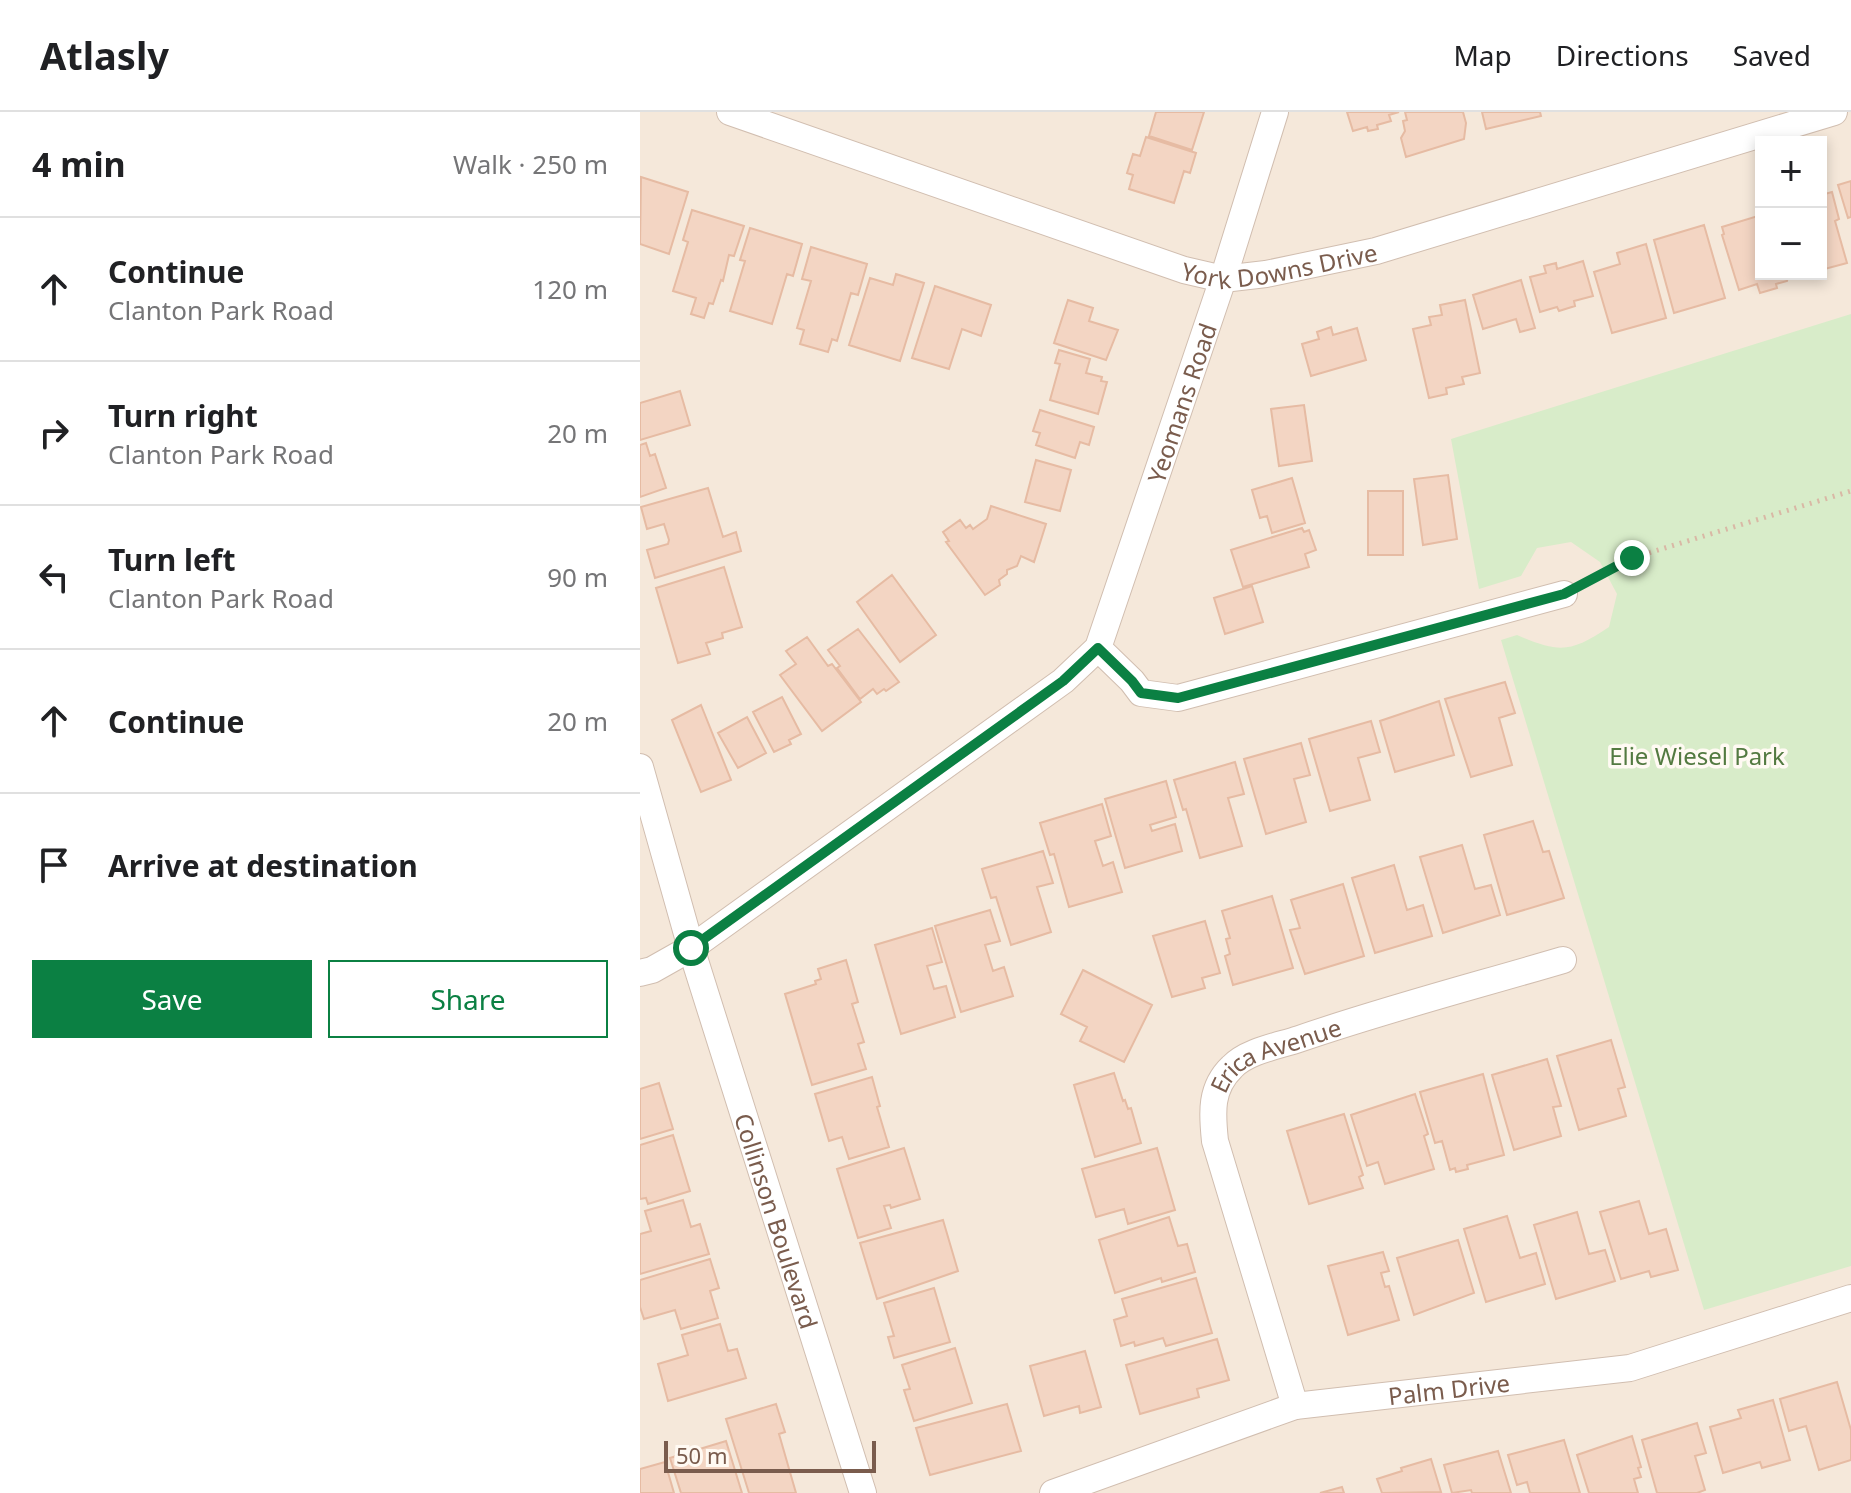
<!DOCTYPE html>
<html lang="en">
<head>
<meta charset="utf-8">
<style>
	:root { --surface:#fff; --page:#f2f2f2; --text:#202124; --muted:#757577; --line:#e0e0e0; --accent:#0b8043 }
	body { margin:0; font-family:"Noto Sans",sans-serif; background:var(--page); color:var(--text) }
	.controls { position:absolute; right:24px; top:24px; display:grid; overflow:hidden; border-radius:0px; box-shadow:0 4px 12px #0003 }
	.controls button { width:72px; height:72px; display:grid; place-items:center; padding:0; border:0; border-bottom:2px solid var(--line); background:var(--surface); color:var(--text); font:40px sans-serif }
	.scale { position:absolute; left:24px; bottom:20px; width:212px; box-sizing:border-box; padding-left:8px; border:4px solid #7a5c4d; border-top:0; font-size:22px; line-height:28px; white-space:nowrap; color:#7a5c4d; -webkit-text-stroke:6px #fffaf3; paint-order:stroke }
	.stop { position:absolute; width:24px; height:24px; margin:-18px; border:6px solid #0b8043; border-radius:50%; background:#fff }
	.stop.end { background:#0b8043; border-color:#fff; box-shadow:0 2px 8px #0008 }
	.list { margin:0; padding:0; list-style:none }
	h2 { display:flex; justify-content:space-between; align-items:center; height:104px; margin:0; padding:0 32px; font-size:34px }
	h2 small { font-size:26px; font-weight:400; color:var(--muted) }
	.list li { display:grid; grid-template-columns:52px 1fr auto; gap:24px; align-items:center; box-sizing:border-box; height:144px; padding:0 32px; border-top:2px solid var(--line) }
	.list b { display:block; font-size:30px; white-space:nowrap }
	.list p { margin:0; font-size:26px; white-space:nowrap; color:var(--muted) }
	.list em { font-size:26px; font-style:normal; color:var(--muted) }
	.actions { display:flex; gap:16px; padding:24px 32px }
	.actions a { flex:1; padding:18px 0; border:2px solid var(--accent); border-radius:0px; text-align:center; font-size:28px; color:var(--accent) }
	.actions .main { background:var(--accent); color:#fff }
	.icon { flex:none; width:44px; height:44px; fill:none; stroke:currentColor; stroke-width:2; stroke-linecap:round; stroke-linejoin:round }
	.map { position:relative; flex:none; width:1211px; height:1381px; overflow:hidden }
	header { display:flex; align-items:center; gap:48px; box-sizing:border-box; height:112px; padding:0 40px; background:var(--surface); border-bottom:2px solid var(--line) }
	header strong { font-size:38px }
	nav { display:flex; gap:44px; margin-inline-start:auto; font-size:28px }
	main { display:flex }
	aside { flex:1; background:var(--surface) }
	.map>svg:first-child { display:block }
</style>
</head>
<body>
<header>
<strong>Atlasly</strong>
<nav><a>Map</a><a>Directions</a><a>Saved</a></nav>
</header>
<main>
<aside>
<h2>4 min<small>Walk · 250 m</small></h2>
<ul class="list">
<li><svg class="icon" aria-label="ahead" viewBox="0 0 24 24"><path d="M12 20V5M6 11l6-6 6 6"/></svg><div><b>Continue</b><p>Clanton Park Road</p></div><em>120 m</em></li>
<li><svg class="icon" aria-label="right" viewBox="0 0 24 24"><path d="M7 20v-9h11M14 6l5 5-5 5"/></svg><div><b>Turn right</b><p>Clanton Park Road</p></div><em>20 m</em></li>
<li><svg class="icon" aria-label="left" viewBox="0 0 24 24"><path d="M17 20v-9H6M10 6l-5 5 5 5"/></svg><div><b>Turn left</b><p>Clanton Park Road</p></div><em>90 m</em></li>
<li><svg class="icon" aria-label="ahead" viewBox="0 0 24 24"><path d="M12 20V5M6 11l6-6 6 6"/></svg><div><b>Continue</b></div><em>20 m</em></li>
<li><svg class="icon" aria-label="arrive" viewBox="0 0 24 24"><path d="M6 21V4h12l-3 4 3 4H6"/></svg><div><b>Arrive at destination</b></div></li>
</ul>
<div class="actions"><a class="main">Save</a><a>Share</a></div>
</aside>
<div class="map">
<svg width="1211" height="1381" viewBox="0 0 1211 1381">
	<rect width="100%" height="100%" fill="#fdf6ec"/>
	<path fill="#f5e8da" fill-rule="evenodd" d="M0 0H1211V1381H0ZM1121 30H1181V162H1121Z"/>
	<path fill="#d8ecc9" d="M1211 202V1154L1064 1198 861 528 877 523C920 541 930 541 969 515L977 482 960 450 931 430 897 436 881 464 839 477 811 327Z"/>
	<path fill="#f3d5c3" stroke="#e6bba3" stroke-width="2" d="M516 0H564L552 38 509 24Z
		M707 0H759L749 3 751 9 737 13 738 17 728 19 727 15 713 19Z
		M765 0H823L826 11 824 27 766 45 761 26 765 19 763 9 767 8Z
		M842 0H900L901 4 846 17Z
		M506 25 556 41 550 61 544 59 534 91 489 77 493 63 487 61 493 42 500 44Z
		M1 65 48 80 29 142 0 132Z
		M1211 69V105L1208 106 1198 73Z
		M1192 80 1199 107 1195 109 1207 151 1181 158V83Z
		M52 98 104 114 94 144 89 143 83 169 81 168 73 192 69 191 64 206 51 202 56 186 33 179 48 130 43 128Z
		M1121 103V162L1148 163 1147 169 1136 172 1137 176 1120 181 1117 172 1099 178 1082 123 1084 122 1082 115Z
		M1064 113 1085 186 1034 201 1014 128Z
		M110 116 162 132 153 164 147 162 132 212 90 199 105 149 100 148Z
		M1006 132 1026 206 972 221 954 160 980 152 977 141Z
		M171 135 227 152 218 183 211 181 197 229 192 227 188 240 160 232 164 218 157 216 171 169 162 167Z
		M943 149 953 184 934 189 935 194 919 199 917 195 900 200 890 165 906 161 904 154 916 151 917 157Z
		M256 162 284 171 260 249 209 233 230 166 253 173Z
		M881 168 895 216 880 220 876 207 843 217 833 183Z
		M295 174 351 193 341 224 322 217 309 257 272 246Z
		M428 188 453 196 449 209 478 218 466 248 414 231Z
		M825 188 840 261 822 265 824 272 806 276 807 282 789 286 773 217 791 213 789 205 802 203 800 193Z
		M691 215 693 223 717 216 726 248 671 264 662 232 679 227 677 220Z
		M419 238 450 247 446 261 462 265 461 269 467 270 458 302 410 288 420 252 415 251Z
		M40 279 50 313 0 328V291Z
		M664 293 672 349 639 354 631 297Z
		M400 298 454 315 449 333 440 330 435 346 396 333 400 321 393 319Z
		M6 331 10 344 15 342 26 376 0 385V333Z
		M396 348 431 358 420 399 385 390Z
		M808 363 817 427 783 433 774 367Z
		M652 366 665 411 632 421 627 404 620 406 612 378Z
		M68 376 83 425 96 420 101 439 15 466 7 438 28 432 29 428 24 412 7 417 1 395Z
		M728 379H763V443H728Z
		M351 394 406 412 394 450 381 444 377 454 367 458V462L359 468 360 473 345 483 306 430 309 429 303 420 320 408 326 416 330 413 333 417 347 407Z
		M662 416 664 420 669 418 676 438 665 442 669 455 603 475 591 438Z
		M84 455 102 515 82 521 83 526 66 531 70 542 38 551 16 476Z
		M252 463 296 523 260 550 217 490Z
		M612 474 623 510 585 522 574 486Z
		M218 517 259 570 246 579 244 577 237 582 233 577 220 587 197 556 200 554 188 538Z
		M167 525 188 554 192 552 221 590 182 619 140 563 156 552 146 539Z
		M865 570 875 601 859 606 872 653 831 665 805 587Z
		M142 585 161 622 149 628 151 632 134 640 113 600Z
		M799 589 814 643 755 660 740 609Z
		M61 593 91 668 61 680 32 608Z
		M107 605 126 641 98 656 78 621Z
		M731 609 740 640 718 646 730 688 690 699 669 627Z
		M661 631 670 663 654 667 666 710 626 722 604 647Z
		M595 650 604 682 588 686 602 734 560 746 546 697 543 698 534 668Z
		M526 669 536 705 510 713 512 719 535 712 542 739 485 756 465 687Z
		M462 692 471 724 455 729 463 754 473 750 482 780 429 795 414 742 410 743 400 711Z
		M893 709 903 740 909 739 924 786 867 803 844 723Z
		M822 733 835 777 851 773 860 803 803 821 780 745Z
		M403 739 413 771 397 775 411 820 371 833 356 785 351 786 342 757Z
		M754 753 767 798 783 793 792 824 735 841 712 766Z
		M703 772 724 844 665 862 650 818 660 816 651 788Z
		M632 784 653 856 593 873 585 844 590 842 586 827 590 826 582 799Z
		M350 798 360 829 345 833 353 859 364 855 373 884 321 900 295 814Z
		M565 809 580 861 562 866 565 876 532 885 513 824Z
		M292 816 302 850 287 854 294 877 306 874 315 905 261 922 235 833Z
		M206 848 218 890 212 892 224 930 218 932 226 957 172 973 145 882 176 872 175 869 181 867 178 857Z
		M443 858 512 893 484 950 440 929 447 915 421 902Z
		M971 928 985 975 978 977 986 1004 939 1018 917 944Z
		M907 947 921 994 913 995 921 1024 874 1038 852 963Z
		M474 961 483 989 485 988 488 997 491 996 501 1031 455 1045 434 973Z
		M843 962 864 1043 827 1053 828 1057 816 1060 815 1056 810 1058 802 1029 795 1031 780 980Z
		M232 965 240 994 237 995 249 1035 209 1047 202 1025 189 1029 175 982Z
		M19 971 33 1017 0 1027V977Z
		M775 982 788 1022 784 1024 794 1057 745 1072 738 1050 727 1054 711 1003Z
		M704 1002 723 1063 719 1065 723 1076 669 1092 647 1019Z
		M33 1023 50 1079 8 1092 6 1086 0 1087V1033Z
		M264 1036 280 1087 251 1096 250 1093 244 1094 251 1116 218 1126 197 1057Z
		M517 1036 535 1098 488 1112 484 1097 456 1105 442 1057Z
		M43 1088 51 1115 60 1112 69 1142 0 1162V1122L11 1119 5 1099Z
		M999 1089 1009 1122 1026 1117 1038 1158 1011 1165 1009 1159 981 1167 960 1100Z
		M937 1100 949 1142 965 1138 975 1169 916 1187 894 1113Z
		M867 1104 880 1146 896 1141 905 1172 846 1190 824 1117Z
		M529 1105 538 1134 547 1132 555 1160 522 1170 521 1166 475 1181 459 1128Z
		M303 1108 318 1159 237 1187 220 1131Z
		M818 1128 834 1181 774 1203 757 1146Z
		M743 1140 749 1159 741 1161 745 1175 749 1174 759 1208 708 1223 688 1154Z
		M70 1147 79 1176 70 1179 78 1206 41 1217 35 1198 4 1207 0 1195V1168Z
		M556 1166 572 1221 526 1234 523 1226 495 1234 494 1230 481 1234 474 1208 487 1204 482 1187Z
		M294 1176 310 1230 254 1246 248 1225 254 1224 244 1191Z
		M80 1212 88 1239 97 1237 106 1266 28 1289 18 1252 48 1243 42 1223Z
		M577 1227 589 1268 557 1277 559 1285 500 1302 486 1253Z
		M315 1236 332 1291 274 1309 264 1278 270 1277 262 1253Z
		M445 1239 461 1295 440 1301 439 1294 404 1304 390 1254Z
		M1197 1270 1211 1318V1348L1179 1358 1166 1314 1149 1319 1140 1287Z
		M1133 1288 1150 1348 1122 1356 1120 1350 1083 1361 1070 1315 1101 1306 1098 1298Z
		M136 1292 145 1320 139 1322 156 1381H109L86 1307Z
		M367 1292 381 1339 290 1363 276 1316Z
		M1057 1311 1066 1341 1055 1344 1065 1378 1057 1381H1017L1002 1328Z
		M992 1324 1001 1355 998 1356 1001 1365 994 1367 998 1381H949L937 1343Z
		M924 1328 940 1381H890L887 1370 877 1373 868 1343Z
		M86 1329 102 1381H41L30 1346Z
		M858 1339 871 1381H832L831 1378 812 1381 804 1353Z
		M791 1347 801 1380 742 1381 737 1367 762 1359 761 1356Z
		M25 1350 34 1381H0V1357Z
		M702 1375 704 1381H680Z"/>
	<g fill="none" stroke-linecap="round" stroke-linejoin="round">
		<defs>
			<g id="street">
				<path id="s1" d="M90 0 544 158 583 167 626 162 736 139 1194 0"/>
				<path d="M458 536 492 569 501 581 538 586 924 482"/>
				<path id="s2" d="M0 655 51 836 223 1381"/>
				<path id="s3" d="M0 861 12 858 51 836 423 569 458 536 583 167 635 0"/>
				<path id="s4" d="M655 1294 575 1029C572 1001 570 976 592 955 607 939 638 934 659 927 746 897 835 874 923 848"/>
				<path id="s5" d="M413 1381 655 1294 990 1256 1211 1186"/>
			</g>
		</defs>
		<use href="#street" stroke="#d1beb0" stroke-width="28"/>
		<path stroke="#d9b8a5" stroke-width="5" stroke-dasharray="2 6" stroke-linecap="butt" d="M944 471 992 446 1211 379"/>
		<use href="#street" stroke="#fff" stroke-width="26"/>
	</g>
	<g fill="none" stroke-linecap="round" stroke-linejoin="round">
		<path stroke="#0b8043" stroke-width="10" d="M51 836 423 569 458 536 492 569 501 581 538 586 924 482 992 446"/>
	</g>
	<g text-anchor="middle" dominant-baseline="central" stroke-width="7" stroke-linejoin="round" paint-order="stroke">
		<g font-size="24" fill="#7a5c4d" stroke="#fffaf3">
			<text stroke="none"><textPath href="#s1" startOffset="578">York Downs Drive</textPath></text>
			<text stroke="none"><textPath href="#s3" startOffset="822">Yeomans Road</textPath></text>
			<text stroke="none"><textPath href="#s4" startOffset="400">Erica Avenue</textPath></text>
			<text stroke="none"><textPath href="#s2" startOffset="474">Collinson Boulevard</textPath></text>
			<text stroke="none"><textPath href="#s5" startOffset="412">Palm Drive</textPath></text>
		</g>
		<g font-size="24" fill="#537a41" stroke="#fffaf3">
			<text x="1057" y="643">Elie Wiesel Park</text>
		</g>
	</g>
</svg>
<div class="controls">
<button>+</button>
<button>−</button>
</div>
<div class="scale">50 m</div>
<div class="stop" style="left:51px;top:836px"></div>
<div class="stop end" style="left:992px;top:446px"></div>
</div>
</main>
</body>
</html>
